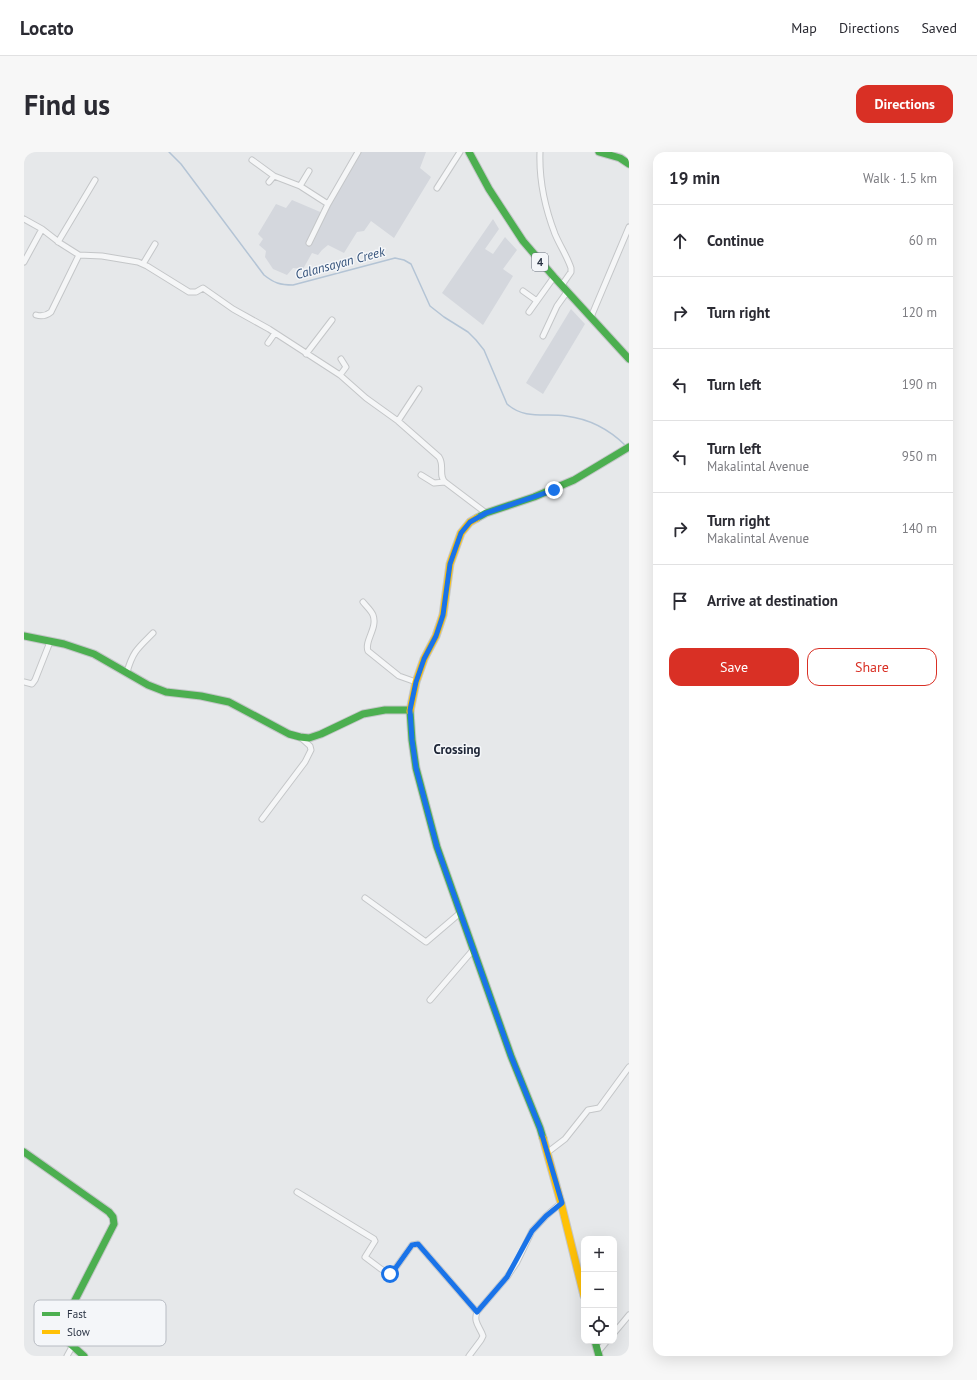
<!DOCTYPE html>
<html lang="en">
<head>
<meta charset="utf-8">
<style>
	:root { --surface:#fff; --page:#f7f7f7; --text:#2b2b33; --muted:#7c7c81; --line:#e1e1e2; --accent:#d93025 }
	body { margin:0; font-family:"PT Sans",sans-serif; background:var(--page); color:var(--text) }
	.controls { position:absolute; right:12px; bottom:12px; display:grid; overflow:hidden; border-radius:8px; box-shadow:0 4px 16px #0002 }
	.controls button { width:36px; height:36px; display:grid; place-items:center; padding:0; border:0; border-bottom:1px solid var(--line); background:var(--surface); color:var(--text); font:20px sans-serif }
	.stop { position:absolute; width:12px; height:12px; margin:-9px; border:3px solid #1a73e8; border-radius:50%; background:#fff }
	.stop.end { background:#1a73e8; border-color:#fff; box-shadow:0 1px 4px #0008 }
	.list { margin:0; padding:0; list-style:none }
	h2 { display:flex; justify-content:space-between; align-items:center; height:52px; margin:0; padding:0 16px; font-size:17px }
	h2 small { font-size:13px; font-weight:400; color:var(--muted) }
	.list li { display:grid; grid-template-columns:26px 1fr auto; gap:12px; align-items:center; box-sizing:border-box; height:72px; padding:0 16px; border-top:1px solid var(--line) }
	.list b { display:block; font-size:15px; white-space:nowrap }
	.list p { margin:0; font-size:13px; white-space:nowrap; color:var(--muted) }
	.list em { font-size:13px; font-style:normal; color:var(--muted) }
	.actions { display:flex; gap:8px; padding:12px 16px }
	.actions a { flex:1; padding:9px 0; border:1px solid var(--accent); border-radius:12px; text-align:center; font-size:14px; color:var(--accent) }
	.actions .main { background:var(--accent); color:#fff }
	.icon { flex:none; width:22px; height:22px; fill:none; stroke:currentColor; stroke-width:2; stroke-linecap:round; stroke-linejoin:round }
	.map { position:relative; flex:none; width:605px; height:1204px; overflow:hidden; border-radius:12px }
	header { display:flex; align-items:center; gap:24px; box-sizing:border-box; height:56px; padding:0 20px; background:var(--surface); border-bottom:1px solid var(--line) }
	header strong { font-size:19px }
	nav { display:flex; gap:22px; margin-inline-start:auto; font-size:14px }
	.intro { display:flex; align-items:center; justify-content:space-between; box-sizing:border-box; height:96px; padding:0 24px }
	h1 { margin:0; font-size:28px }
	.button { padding:10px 18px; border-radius:12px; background:var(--accent); color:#fff; font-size:14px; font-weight:700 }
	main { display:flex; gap:24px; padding:0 24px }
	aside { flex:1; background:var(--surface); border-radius:12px; box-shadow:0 4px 16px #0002 }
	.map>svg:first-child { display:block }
</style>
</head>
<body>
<header>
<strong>Locato</strong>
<nav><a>Map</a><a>Directions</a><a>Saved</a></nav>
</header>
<div class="intro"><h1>Find us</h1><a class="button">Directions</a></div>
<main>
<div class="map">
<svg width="605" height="1204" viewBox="0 0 605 1204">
	<rect width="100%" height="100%" fill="#e6e8ea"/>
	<path fill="#d4d7dd" d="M334 0H402L396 16 407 25 370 86 347 69 340 79 333 80 320 101 304 93 298 98 294 103 288 101 279 117 269 116 263 123 249 117 241 105 242 99 235 93 239 87 234 82 252 52 262 56 268 48 301 62 324 21Z
		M469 67 475 77 461 97 469 102 481 85 493 98 479 117 489 124 459 173 418 141Z
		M547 157 561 172 519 242 502 231Z"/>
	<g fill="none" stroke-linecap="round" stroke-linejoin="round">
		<path stroke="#b4c4d5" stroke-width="1.5" d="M145 0 157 12 240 123C250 131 256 133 269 133L371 106 380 108 387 112 406 154 420 165 444 180 452 188 460 198 483 252C501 268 521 261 542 264 566 267 585 277 602 294"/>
		<defs>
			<path id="street" d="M516 0C515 28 521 56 531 82 536 94 543 104 547 116V120L538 133
				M228 8 250 24 276 34 304 52
				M245 30 250 24
				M276 34 285 19
				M413 36 436 0
				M0 67 18 77 36 91 55 103 78 104 114 110 123 114 165 140H172L179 136 209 157 245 177 316 223 342 246 374 269 415 305C421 314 414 323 421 330L462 361
				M34 90 71 28
				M285 91 304 52 334 0
				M0 110 18 77
				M119 112 131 92
				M499 139 513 149
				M505 160 530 125
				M12 163C18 165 22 164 27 160L55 103
				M567 165 605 75
				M519 184 533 154 543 140
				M244 191 251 181
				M282 202 308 168
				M316 223 322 215 317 207
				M374 269 395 237
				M397 323 410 331 421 330
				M339 450C342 454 347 458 349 463 354 476 340 489 344 499L375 524 392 530
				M103 520C109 499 114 496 129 481
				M0 530 8 532 11 528 26 490
				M238 667 281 610 287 598 286 594 276 585
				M341 746 402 790 436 761
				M406 848 449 798
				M524 1000 541 987 564 958 575 956 605 915
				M273 1040 350 1087 351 1089 341 1105 357 1117 366 1122 368 1121 388 1093 394 1092 453 1160 483 1125 493 1110 508 1079 522 1064 537 1051
				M590 1181 605 1163
				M574 1200 583 1189
				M43 1204 48 1195
				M445 1204 457 1188 459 1184C456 1175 449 1170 453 1160"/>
			<path id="fast" d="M445 0 465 37 499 89 530 125 605 207
				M575 0 596 6 605 12
				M453 366 462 361 510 345 550 328 605 295
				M0 484 40 492 70 502 124 533 142 540 177 544 205 550 265 582 276 585 285 586 297 582 339 562 361 558H386
				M386 559 388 588 392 616 413 695 487 904 516 976 519 986
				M0 1000 85 1060 89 1065 90 1072 48 1154 33 1180 60 1204
				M571 1189 575 1204"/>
			<path id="slow" d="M386 559 392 530 400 507 412 484 419 463 426 412 437 381 446 370 453 366
				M519 986 537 1051 560 1144"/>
		</defs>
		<use href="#street" stroke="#c4c6c8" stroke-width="7"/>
		<use href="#fast" stroke="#c4c6c8" stroke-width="9"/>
		<use href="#slow" stroke="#c4c6c8" stroke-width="9"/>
		<use href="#street" stroke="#f5f6f7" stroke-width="5"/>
		<use href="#fast" stroke="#4caf50" stroke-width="7"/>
		<use href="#slow" stroke="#ffc107" stroke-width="7"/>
	</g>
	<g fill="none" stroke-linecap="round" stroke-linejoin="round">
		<path stroke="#1a73e8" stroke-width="5" d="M366 1122 368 1121 388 1093 394 1092 453 1160 483 1125 508 1079 522 1064 538 1051 516 976 487 904 413 695 392 616 388 588 386 558 392 530 400 507 412 484 419 463 426 412 437 381 446 370 462 361 530 338"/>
	</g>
	<g text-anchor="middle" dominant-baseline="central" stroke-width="3" stroke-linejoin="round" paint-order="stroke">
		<rect fill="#f4f6f9" stroke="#676e7b" stroke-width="1" x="508" y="101" width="16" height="18" rx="3"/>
		<g font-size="11" font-weight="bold" fill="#2b3445">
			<text x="516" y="110">4</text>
		</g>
		<g font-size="13" font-style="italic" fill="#34527a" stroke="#f4f6f9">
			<text transform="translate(316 111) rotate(-15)">Calansayan Creek</text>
		</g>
		<g font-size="13" font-weight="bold" fill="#1d2536" stroke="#f4f6f9">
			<text x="433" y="597">Crossing</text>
		</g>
	</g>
	<rect x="10" y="1148" width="132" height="46" rx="6" fill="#f4f6f9" stroke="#b8bcc3" stroke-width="1"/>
	<rect x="18" y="1160" width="18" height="4" fill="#4caf50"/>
	<rect x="18" y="1178" width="18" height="4" fill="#ffc107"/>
	<g font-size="11" fill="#2b3445">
		<text x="43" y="1166">Fast</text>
		<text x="43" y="1184">Slow</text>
	</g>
</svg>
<div class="controls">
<button>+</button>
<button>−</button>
<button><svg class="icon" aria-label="locate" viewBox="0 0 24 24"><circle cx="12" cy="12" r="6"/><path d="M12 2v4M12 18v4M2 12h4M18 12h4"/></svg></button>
</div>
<div class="stop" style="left:366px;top:1122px"></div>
<div class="stop end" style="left:530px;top:338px"></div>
</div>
<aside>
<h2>19 min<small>Walk · 1.5 km</small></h2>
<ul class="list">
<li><svg class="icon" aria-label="ahead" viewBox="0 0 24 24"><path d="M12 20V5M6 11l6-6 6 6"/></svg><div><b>Continue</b></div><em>60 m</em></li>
<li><svg class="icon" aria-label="right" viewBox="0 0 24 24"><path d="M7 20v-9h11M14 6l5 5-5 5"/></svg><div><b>Turn right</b></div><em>120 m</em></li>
<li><svg class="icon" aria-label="left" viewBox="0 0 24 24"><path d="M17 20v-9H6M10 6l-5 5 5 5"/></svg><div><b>Turn left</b></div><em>190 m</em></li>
<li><svg class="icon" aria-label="left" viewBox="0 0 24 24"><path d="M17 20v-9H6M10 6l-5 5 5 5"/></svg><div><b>Turn left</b><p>Makalintal Avenue</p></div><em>950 m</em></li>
<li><svg class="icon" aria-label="right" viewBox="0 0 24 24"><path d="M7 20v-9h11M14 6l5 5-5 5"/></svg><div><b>Turn right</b><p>Makalintal Avenue</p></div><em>140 m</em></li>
<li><svg class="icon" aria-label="arrive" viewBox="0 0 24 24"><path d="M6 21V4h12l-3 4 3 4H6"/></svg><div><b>Arrive at destination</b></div></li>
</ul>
<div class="actions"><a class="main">Save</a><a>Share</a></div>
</aside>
</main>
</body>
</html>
